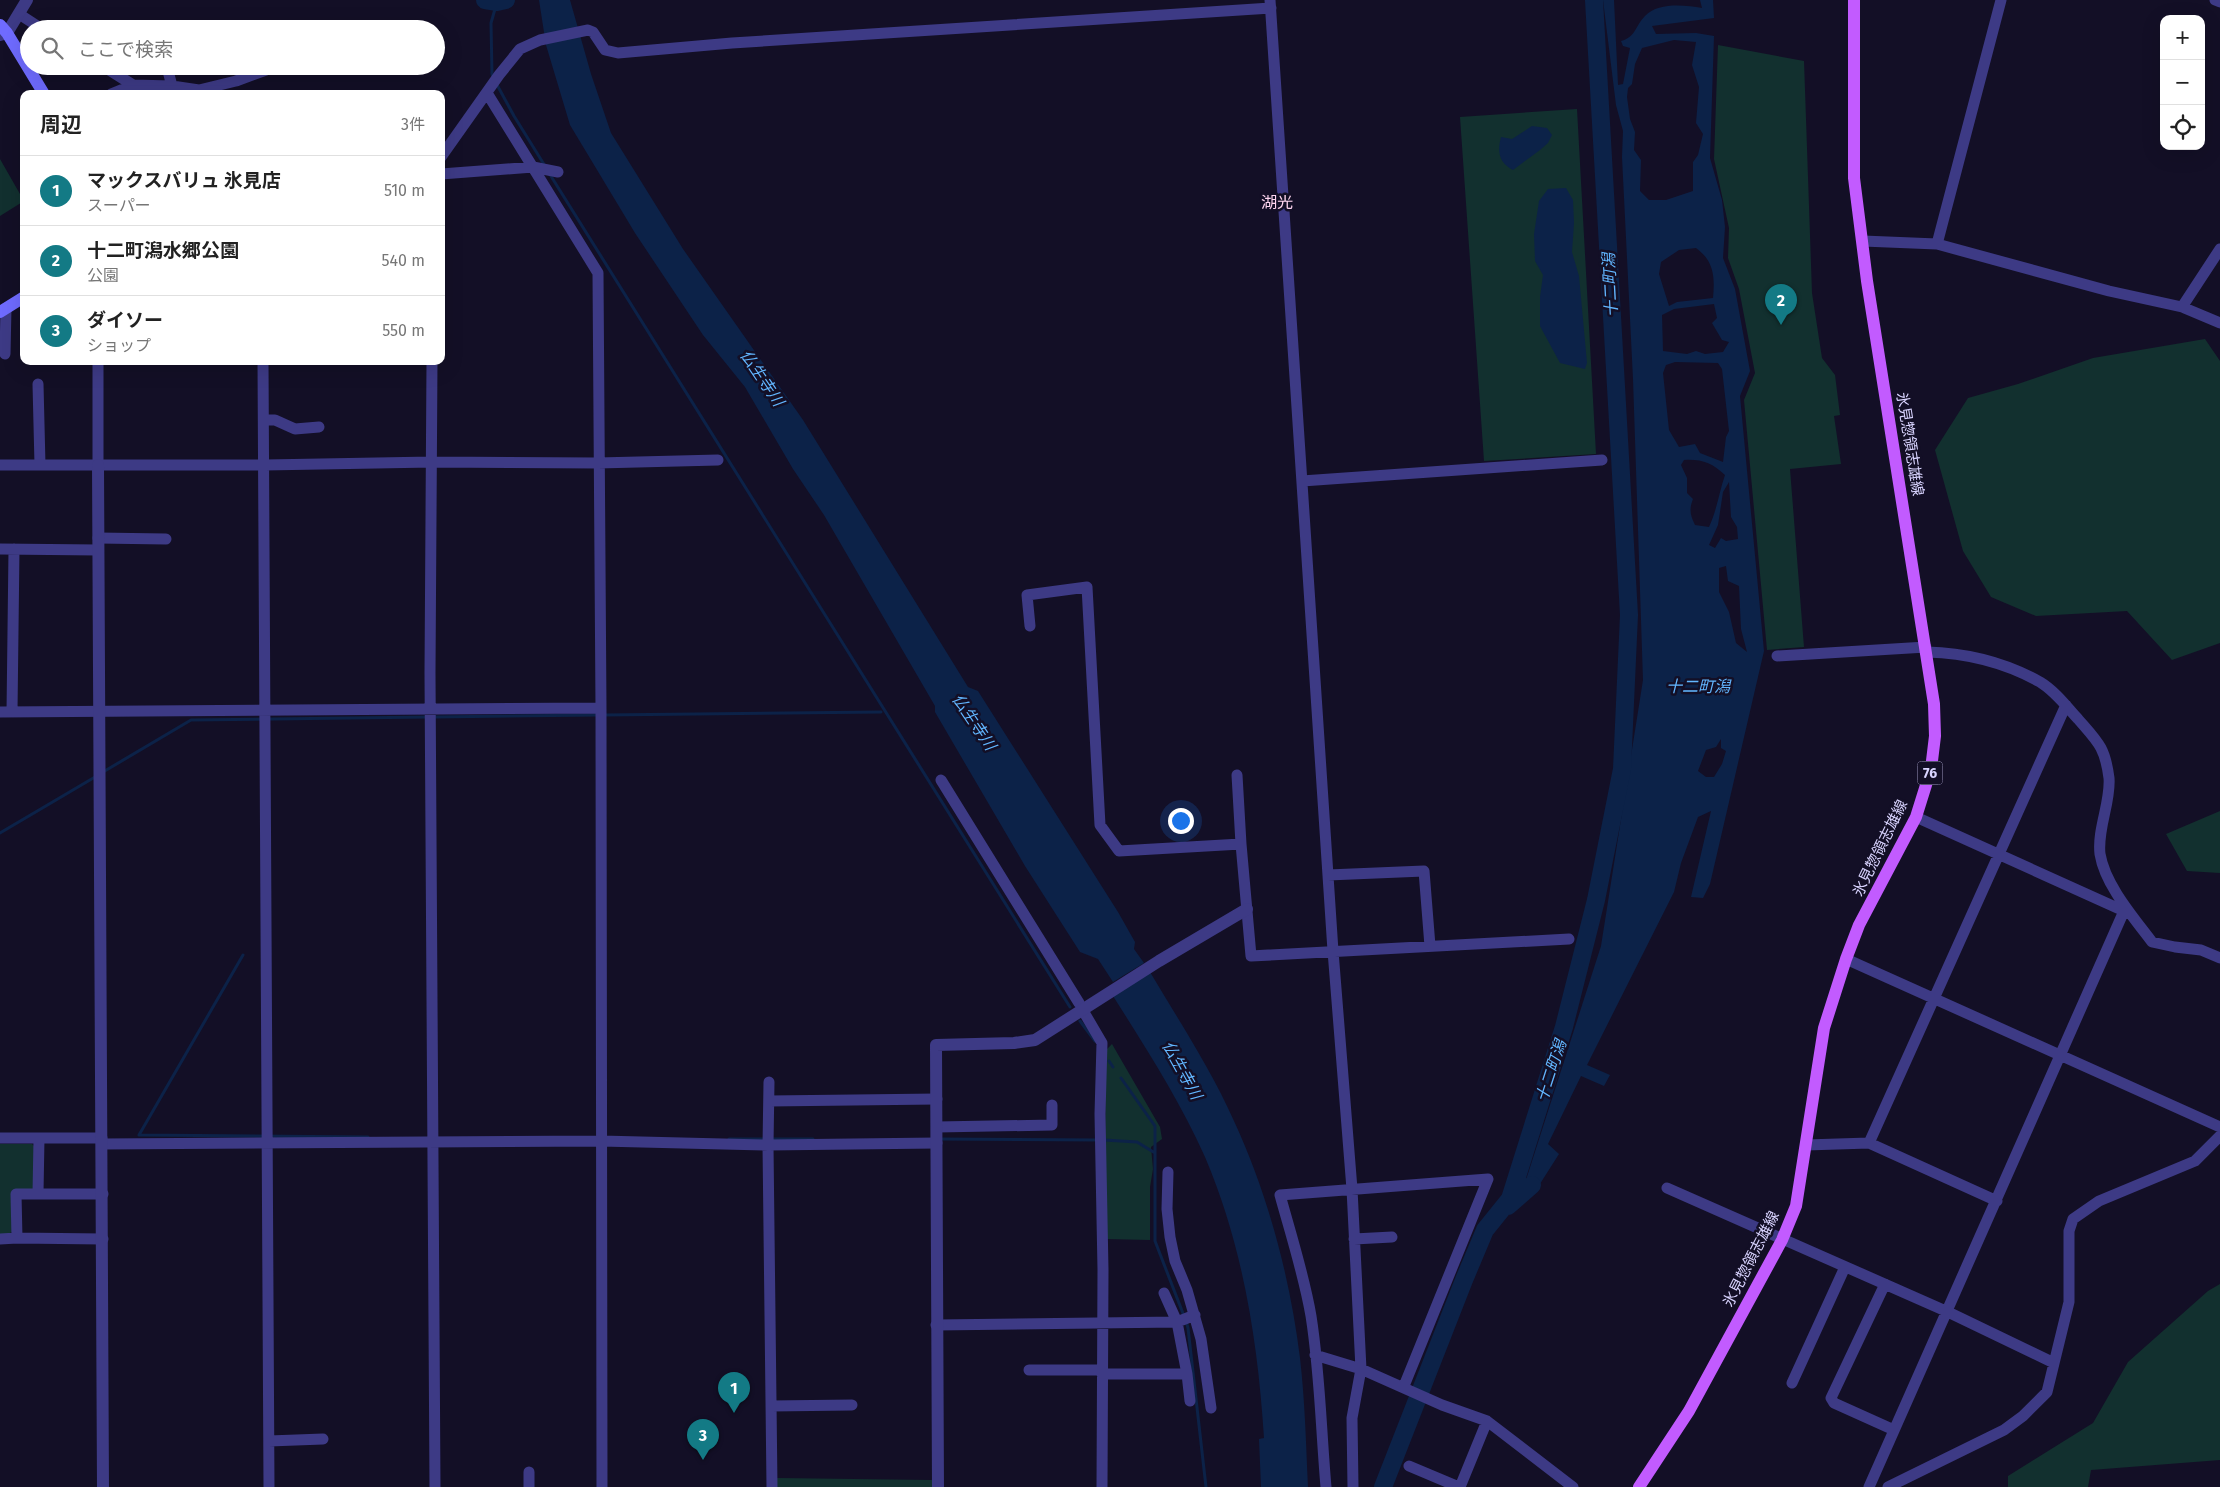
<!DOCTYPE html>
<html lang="ja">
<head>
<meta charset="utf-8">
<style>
	:root { --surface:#fff; --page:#f2f2f2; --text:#222; --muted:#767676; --line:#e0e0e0; --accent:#137a85 }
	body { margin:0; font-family:"Fira Sans","Noto Sans JP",sans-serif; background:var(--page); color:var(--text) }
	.controls { position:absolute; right:15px; top:15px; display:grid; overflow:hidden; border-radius:10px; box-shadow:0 5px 20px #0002 }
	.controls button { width:45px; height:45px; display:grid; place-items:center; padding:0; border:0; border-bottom:1px solid var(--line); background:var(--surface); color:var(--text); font:25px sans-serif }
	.you { position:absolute; left:1180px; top:820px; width:18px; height:18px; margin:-12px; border:4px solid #fff; border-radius:50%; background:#1a73e8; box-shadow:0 0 0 8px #1a73e833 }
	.badge { display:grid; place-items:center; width:32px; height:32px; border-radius:50%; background:var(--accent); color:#fff; font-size:16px; font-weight:700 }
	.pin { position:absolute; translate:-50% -41px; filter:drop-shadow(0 1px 2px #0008) }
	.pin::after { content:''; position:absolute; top:26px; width:18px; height:15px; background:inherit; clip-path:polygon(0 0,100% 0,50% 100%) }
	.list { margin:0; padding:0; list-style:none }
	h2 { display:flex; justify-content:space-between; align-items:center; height:65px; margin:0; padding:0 20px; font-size:21px }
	h2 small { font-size:16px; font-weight:400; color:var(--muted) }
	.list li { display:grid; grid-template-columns:32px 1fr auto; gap:15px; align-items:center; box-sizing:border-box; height:70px; padding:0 20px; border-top:1px solid var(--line) }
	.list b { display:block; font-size:19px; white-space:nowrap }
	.list p { margin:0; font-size:16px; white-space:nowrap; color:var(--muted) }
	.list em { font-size:16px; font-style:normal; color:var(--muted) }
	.icon { flex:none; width:28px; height:28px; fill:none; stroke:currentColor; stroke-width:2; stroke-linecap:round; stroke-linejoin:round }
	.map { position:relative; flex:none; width:2220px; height:1487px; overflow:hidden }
	.search { position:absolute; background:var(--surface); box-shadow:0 5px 20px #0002; left:20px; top:20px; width:425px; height:55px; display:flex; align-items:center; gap:12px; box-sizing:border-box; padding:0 18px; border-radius:28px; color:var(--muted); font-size:19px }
	.panel { position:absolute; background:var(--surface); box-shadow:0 5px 20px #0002; left:20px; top:90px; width:425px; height:275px; border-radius:10px }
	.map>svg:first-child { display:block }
</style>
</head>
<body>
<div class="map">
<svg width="2220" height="1487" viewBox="0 0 2220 1487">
	<rect width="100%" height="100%" fill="#130f26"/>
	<path fill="#12302f" d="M1718 45 1804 61 1812 293 1822 358 1835 375 1840 415 1834 416 1841 464 1790 469 1804 647 1767 650 1744 400 1755 373 1739 289 1728 258 1729 228 1714 159Z
		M1577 109 1596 454 1484 461 1460 117Z
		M0 159 24 201 0 216Z
		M2205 339 2220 361V643L2172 660 2127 611 2036 616 1991 597 1963 551 1935 450 1968 398 2018 384 2093 358Z
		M2220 811V873L2187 871 2166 834Z
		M1112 1044 1160 1127 1162 1139 1151 1147 1153 1169 1150 1187V1240L1106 1239 1105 1051Z
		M0 1144H32L35 1147V1186L32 1190H14V1230L9 1234H0Z
		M2220 1284V1460L2091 1470 2088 1487H2008V1476L2093 1423 2128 1362 2208 1291Z
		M777 1478 932 1480V1487H777Z"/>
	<path fill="#0c2248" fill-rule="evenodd" d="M539 0H570L591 74 611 133 683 249 803 420 968 687 978 691 1118 912 1135 942 1134 949 1144 963 1113 982 1098 959 1080 952 1025 866 935 712V706L824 515 793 469 745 387 703 335 635 233 570 125 546 45Z
		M1603 0H1614L1618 85 1623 84 1630 48 1623 46 1621 41C1636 37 1635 26 1645 16 1658 2 1685 5 1702 8L1700 0H1713L1714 18 1652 26 1656 34 1696 33 1714 36 1710 158 1722 200 1725 227 1723 258 1735 289 1750 371 1740 396 1764 651 1710 884 1703 898 1691 897 1711 811 1698 817 1681 863 1674 892 1587 1065 1610 1075 1604 1086 1581 1076 1548 1144 1559 1154 1538 1187 1525 1183 1601 946 1643 680 1633 379 1622 157 1623 131 1616 105ZM1674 40 1696 42 1692 65 1699 87 1696 123 1703 134 1698 155 1693 162V191L1666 200H1649L1640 191 1641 160 1634 150 1635 132 1630 119 1627 97 1628 88 1632 84 1635 64 1642 48ZM1696 248C1714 261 1715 277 1713 298L1677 302 1669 306 1659 274 1661 262 1679 250ZM1714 304 1717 318 1712 323 1722 340 1729 342 1723 352 1705 354 1696 351 1687 354 1663 351 1662 315 1674 309ZM1675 362 1718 363 1722 369 1729 431 1726 437 1723 462 1700 453 1695 444 1679 447 1669 430 1663 373 1666 365ZM1684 460C1702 459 1712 463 1725 475 1719 492 1717 510 1709 527L1695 525C1690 515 1689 509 1693 499L1687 493V478L1681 465ZM1729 482 1731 517 1737 527 1738 539 1726 541 1721 538 1715 548 1709 545 1718 525 1723 492ZM1726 566 1728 581 1739 586 1741 629 1747 652 1736 643 1729 612 1719 592V568ZM1721 739V748L1726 751 1722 764 1714 777H1706L1698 771 1706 750 1716 747Z
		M1532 126 1547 128 1552 135 1548 143 1540 150 1513 170C1499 163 1497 152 1501 137L1512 139Z
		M1566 188 1573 200 1574 223 1572 252 1579 276 1587 363 1585 369 1560 363 1540 326V297L1543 275 1535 261 1534 234 1539 201 1548 189Z
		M1150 972C1179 1021 1211 1069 1234 1121 1268 1195 1290 1277 1300 1358 1305 1401 1306 1444 1308 1487H1261L1259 1439 1264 1438C1258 1343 1243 1246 1205 1157 1180 1101 1146 1048 1113 996Z"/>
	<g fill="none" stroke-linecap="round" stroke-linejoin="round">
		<path stroke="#0c2248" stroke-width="3" d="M493 77 492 74 491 23 497 2
			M496 83 514 116 545 166
			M549 173 1070 1007
			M604 715 881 712
			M434 717 598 715
			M103 772 191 720 428 717
			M0 833 95 777
			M243 955 139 1135 368 1137
			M1080 1021 1095 1041
			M1109 1061 1113 1067
			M1121 1078 1155 1126V1241L1184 1316
			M729 1139H765
			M771 1139H813
			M939 1139 1098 1140
			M1104 1140 1137 1142 1155 1153
			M1186 1321 1188 1328 1206 1487"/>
		<path stroke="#0c2248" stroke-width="18" d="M485 0 497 2 506 0
			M1508 1206 1532 1185
			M1383 1487 1464 1280 1485 1230 1510 1199 1564 1027 1596 900 1622 769 1629 615 1594 0"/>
		<path stroke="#3d3a85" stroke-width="11" d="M1270 0 1333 951 1352 1189 1361 1369 1352 1418 1353 1487
			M2215 0 2220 2
			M19 14 42 29
			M103 66 133 85 172 86 168 71 170 66
			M172 86 199 90 236 81 266 70
			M487 93 598 273 601 708 602 1487
			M111 94 133 85V94
			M441 157 499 75 520 49 540 40 588 30 593 32 605 50 618 53 732 43 1271 8
			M441 174 533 167 558 172
			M1863 241 1937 244 2109 291 2182 307 2220 323
			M1937 244 2001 0
			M2182 307 2220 249
			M5 354 6 308
			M263 361 269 1487
			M432 361 430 673 435 1487
			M38 384 40 465
			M264 420H275L295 429 319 427
			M0 465H265L432 462 598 463 718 460
			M98 465V361
			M1302 481 1602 460
			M98 538 166 539
			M0 549 98 550
			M1030 626 1027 595 1087 587 1100 825 1119 851 1241 844 1251 956 1569 939
			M1927 652C1966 653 2006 663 2040 682 2055 691 2067 707 2078 719 2098 742 2105 747 2109 778 2111 802 2097 829 2100 854 2105 885 2134 918 2152 942L2175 947 2201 950 2220 958
			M1777 656 1926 647
			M0 712 601 708
			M12 712 14 549
			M1237 775 1241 844
			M941 780 1079 1003
			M1916 817 2124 911
			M1328 875 1424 871 1430 946
			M1846 959 2220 1127
			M1085 1014 1102 1043 1100 1114 1103 1270 1102 1487
			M769 1082 768 1145 772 1487
			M769 1101 937 1099
			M937 1127 1052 1125V1105
			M0 1138H102
			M1869 1143 2066 705
			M102 1144 601 1141 768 1145 937 1143
			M1806 1145 1869 1143 1997 1201
			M1168 1172 1167 1209 1170 1237 1175 1261 1187 1290 1201 1339 1211 1408
			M1667 1188 1948 1312 2054 1363
			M38 1193 39 1139
			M17 1238 103 1239
			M0 1239 17 1238 16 1194H103
			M1354 1239 1392 1237
			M1885 1284 1831 1398 1834 1403 1894 1430
			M1164 1293 1177 1322 1195 1315
			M936 1325 1177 1322 1187 1374
			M1315 1355 1361 1369 1442 1405 1487 1421 1573 1487
			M1029 1370H1102
			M1102 1374H1187L1190 1401
			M1792 1383 1845 1267
			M771 1406 852 1405
			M269 1441 323 1439
			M1409 1466 1459 1487
			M529 1487V1472
			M1326 1487C1321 1430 1320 1373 1311 1316 1304 1275 1291 1235 1280 1195L1488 1179 1404 1386
			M1460 1487 1487 1421
			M1869 1487 2124 911 2127 909
			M1888 1487 2004 1430 2023 1416 2047 1392 2069 1302V1231L2073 1219 2099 1201 2195 1161 2220 1136"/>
		<path stroke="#3d3a85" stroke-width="12" d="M0 35 7 33 27 0
			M98 465 103 1487
			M938 1487 936 1045 1014 1043 1035 1040 1159 961 1247 909"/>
		<path stroke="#6f6bff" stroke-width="12" d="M0 25 7 33 44 94
			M0 312 24 297"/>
		<path stroke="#c25bff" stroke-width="12" d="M1639 1487 1689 1411 1782 1240 1796 1206 1824 1028 1846 959 1859 925 1916 817 1931 769 1935 736 1934 704 1867 281 1854 178V0"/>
	</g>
	<g text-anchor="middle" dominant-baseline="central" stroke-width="5" stroke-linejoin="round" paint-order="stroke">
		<rect fill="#130f26" stroke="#9e99be" stroke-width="1" x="1917.5" y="761.5" width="25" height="23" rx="4"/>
		<g font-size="14" font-weight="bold" fill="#d9d4ff">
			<text x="1930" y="773">76</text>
		</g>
		<g font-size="15" fill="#d9d4ff" stroke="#130f26">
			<text transform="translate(1910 444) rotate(81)">氷見惣領志雄線</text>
			<text transform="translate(1880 848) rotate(-64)">氷見惣領志雄線</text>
			<text transform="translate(1751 1259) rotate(-63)">氷見惣領志雄線</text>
		</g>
		<g font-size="16" fill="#ffd6f0" stroke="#130f26">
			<text x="1277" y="202">湖光</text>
		</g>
		<g font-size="16" font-style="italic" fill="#62b6ff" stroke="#130f26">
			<text transform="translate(1610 285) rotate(-93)">十二町潟</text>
			<text transform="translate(762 378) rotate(56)">仏生寺川</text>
			<text x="1698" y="686">十二町潟</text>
			<text transform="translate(974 722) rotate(56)">仏生寺川</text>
			<text transform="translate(1182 1070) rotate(61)">仏生寺川</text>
			<text transform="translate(1551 1071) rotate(-72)">十二町潟</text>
		</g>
	</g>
</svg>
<div class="controls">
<button>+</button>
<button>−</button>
<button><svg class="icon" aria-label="locate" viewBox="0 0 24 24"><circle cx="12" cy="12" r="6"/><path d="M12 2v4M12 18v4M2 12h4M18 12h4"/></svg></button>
</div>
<div class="you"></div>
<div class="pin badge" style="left:734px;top:1413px">1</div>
<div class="pin badge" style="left:1781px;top:325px">2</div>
<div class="pin badge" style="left:703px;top:1460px">3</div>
<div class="search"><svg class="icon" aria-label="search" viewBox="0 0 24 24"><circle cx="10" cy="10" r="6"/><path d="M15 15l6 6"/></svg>ここで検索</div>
<section class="panel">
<h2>周辺<small>3件</small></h2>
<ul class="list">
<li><span class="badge">1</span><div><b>マックスバリュ 氷見店</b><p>スーパー</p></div><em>510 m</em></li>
<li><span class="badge">2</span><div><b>十二町潟水郷公園</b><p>公園</p></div><em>540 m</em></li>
<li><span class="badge">3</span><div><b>ダイソー</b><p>ショップ</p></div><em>550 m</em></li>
</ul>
</section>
</div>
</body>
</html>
